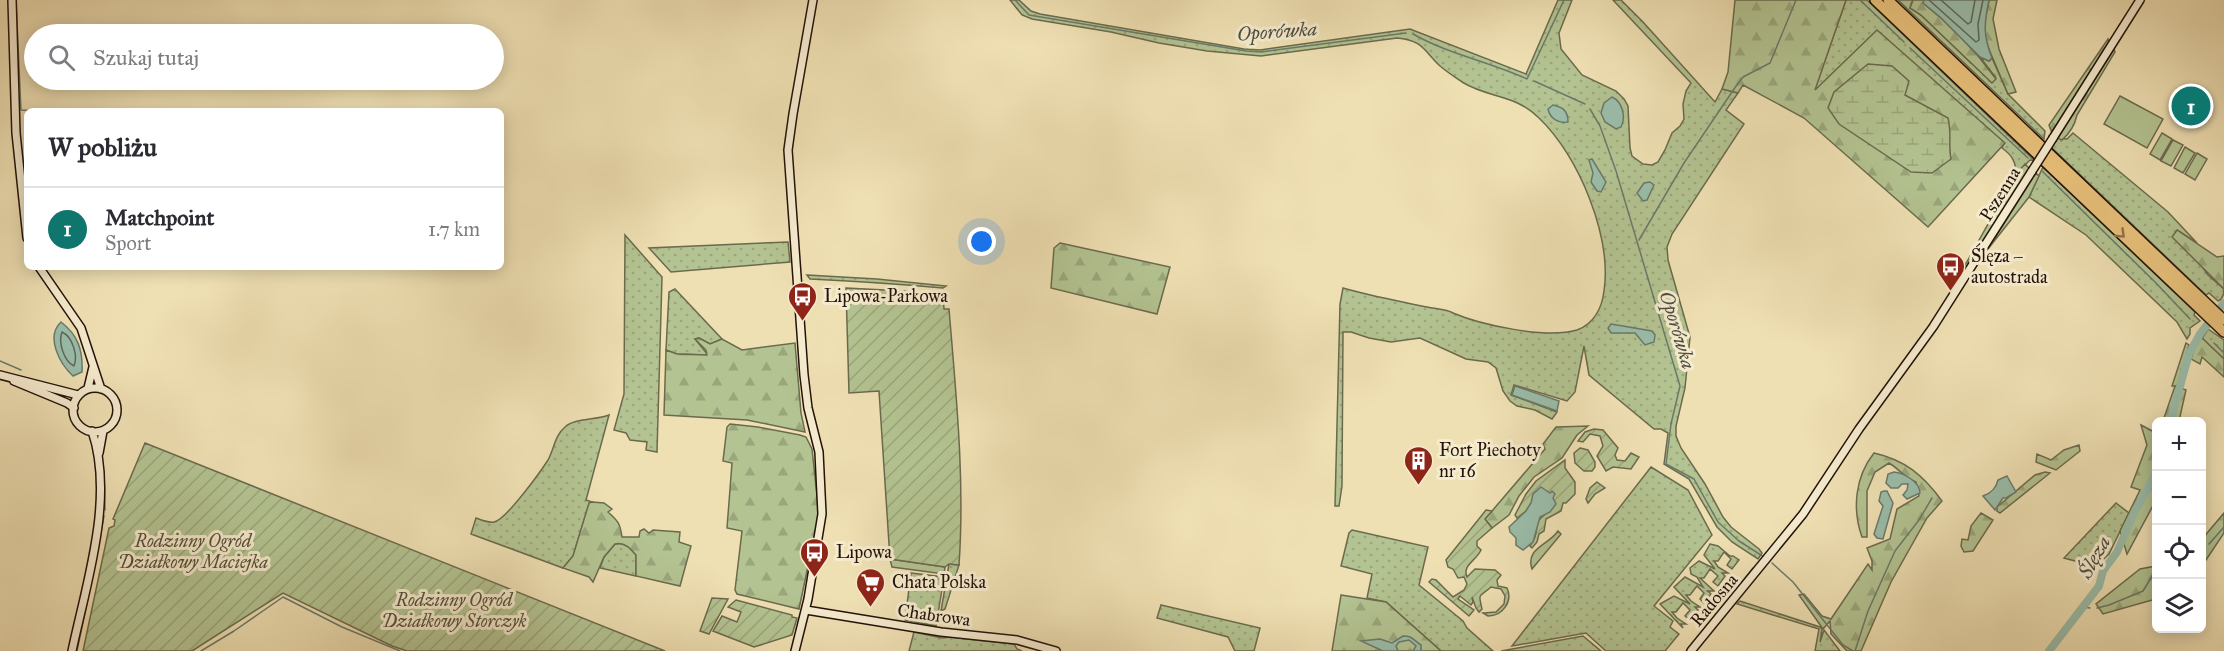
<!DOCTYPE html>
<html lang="pl">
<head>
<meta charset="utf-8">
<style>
	:root { --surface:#fff; --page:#f7f7f7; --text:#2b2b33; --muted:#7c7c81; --line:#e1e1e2; --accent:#0f766e }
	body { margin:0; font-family:"IM FELL Great Primer",serif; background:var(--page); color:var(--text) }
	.controls { position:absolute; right:18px; bottom:18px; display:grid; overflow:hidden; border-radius:9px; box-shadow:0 3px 15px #0003 }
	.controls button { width:54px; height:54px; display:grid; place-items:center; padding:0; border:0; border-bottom:2px solid var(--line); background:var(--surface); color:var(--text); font:30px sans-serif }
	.you { position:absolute; left:982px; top:242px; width:21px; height:21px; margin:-15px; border:4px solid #fff; border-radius:50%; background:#1a73e8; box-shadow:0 0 0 9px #1a73e833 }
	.badge { display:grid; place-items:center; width:39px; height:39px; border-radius:50%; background:var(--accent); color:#fff; font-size:20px; font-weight:700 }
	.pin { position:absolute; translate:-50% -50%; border:3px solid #fff; box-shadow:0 2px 6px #0006 }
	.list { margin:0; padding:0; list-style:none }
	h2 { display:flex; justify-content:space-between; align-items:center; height:78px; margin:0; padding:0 24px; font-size:26px }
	h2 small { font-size:20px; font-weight:400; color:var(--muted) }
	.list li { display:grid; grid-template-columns:39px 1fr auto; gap:18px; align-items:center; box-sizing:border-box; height:84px; padding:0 24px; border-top:2px solid var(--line) }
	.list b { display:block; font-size:22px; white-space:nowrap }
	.list p { margin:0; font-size:20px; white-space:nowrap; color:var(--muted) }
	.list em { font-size:20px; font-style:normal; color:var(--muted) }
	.icon { flex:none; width:33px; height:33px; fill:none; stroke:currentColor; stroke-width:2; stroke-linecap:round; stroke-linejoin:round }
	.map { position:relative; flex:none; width:2224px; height:651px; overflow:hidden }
	.search { position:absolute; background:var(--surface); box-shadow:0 3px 15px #0003; left:24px; top:24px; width:480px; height:66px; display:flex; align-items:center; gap:15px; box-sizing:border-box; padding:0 21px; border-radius:33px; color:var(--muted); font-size:22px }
	.panel { position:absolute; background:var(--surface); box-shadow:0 3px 15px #0003; left:24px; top:108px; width:480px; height:162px; border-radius:9px }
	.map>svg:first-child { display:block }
</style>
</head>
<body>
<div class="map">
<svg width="2224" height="651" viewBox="0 0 2224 651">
	<defs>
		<pattern id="grass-dots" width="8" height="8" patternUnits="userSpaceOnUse" patternTransform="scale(1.5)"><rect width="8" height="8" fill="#b3c391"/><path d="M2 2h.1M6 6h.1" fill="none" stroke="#9aa67c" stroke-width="1.8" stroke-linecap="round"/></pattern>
		<pattern id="forest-firs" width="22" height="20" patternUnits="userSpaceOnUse" patternTransform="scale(1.5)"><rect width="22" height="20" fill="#b3c391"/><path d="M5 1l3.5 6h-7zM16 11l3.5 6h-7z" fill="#9aa67c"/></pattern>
		<pattern id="wetland-marsh" width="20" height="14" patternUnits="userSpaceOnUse" patternTransform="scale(1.5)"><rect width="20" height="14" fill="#b3c391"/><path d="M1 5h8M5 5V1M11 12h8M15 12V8" fill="none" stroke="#9aa67c"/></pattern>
		<pattern id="garden-furrows" width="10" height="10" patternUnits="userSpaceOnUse" patternTransform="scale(1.5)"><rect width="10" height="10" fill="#b3c391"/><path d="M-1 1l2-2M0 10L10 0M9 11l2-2" fill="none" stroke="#9aa67c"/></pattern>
	</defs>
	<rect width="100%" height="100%" fill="#efe0b3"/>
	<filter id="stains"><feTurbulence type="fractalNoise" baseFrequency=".00333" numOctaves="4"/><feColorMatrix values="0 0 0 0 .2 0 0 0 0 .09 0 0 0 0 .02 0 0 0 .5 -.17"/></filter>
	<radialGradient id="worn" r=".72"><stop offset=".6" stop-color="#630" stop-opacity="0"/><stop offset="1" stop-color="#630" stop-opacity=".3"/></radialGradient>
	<path fill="url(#grass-dots)" stroke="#6b6a4d" stroke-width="1.5" d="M1010 0H1019L1031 11 1040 14 1244 49 1260 50 1410 29 1526 74 1558 0H1572L1559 33 1561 49 1582 75 1616 91 1624 99 1628 106 1630 148 1632 156 1643 164 1652 165 1658 162 1665 150 1672 133 1680 126 1684 119 1683 104 1686 91 1691 83 1613 0H1621L1643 22 1715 102 1722 89 1738 93 1726 110 1744 124 1672 234 1667 247 1668 260 1690 337 1685 388 1676 426V436L1681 448 1705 484 1723 517 1731 527 1759 549 1762 553 1758 559 1732 542 1717 527 1689 479 1664 464 1668 433 1661 429H1654L1589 375 1584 346 1575 392 1567 401 1514 385 1511 395 1557 412 1552 419 1535 410 1517 406 1510 401 1503 391 1496 368 1488 362 1466 359 1420 338 1391 342 1369 338 1351 332H1343L1342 486 1339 506H1335L1340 304 1343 288C1370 296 1399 301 1427 307 1435 309 1446 309 1453 313 1481 325 1546 339 1577 330 1594 324 1602 308 1604 291 1612 237 1579 156 1539 118 1513 93 1490 99 1462 82 1455 77 1447 72 1440 66 1424 51 1423 40 1397 38L1261 56 1207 51 1159 43 1111 32 1032 19 1022 15Z
		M1846 0H1867L2035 161 2030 160 2016 174C2016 162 2012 155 2002 148L2004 143 1948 94 1814 92Z
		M1898 0H1913L1910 8 1921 15 1971 63 1996 78 1980 57 1989 61 1992 58 2008 94 2045 131 2044 139Z
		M2073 133 2168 212 2197 243 2177 230 2208 275 2224 289C2224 294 2223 299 2218 301L2209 293 2206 295 2051 147 2057 138 2067 139Z
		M2043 167 2195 312 2194 315 2200 321 2190 328V334L2187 339 2177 322 2086 235 2029 197Z
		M625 235 662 277 657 452 646 450 647 442 630 440 626 433 614 430 624 394Z
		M788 242 790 262 671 272 649 248Z
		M807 275 877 279 946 286 943 288C898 284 854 281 810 279Z
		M675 289 722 339 710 344 699 338 695 339 708 355 677 354 666 350 669 292Z
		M2208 329 2224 340V359L2202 338Z
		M2186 343 2189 345 2177 386H2172Z
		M609 415 586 500 592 502 589 504 573 556 563 568 471 534 476 518C481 520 488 523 494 522 505 521 541 471 548 460 554 449 555 435 565 427 575 418 596 420 609 415Z
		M1651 467 1688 490 1712 535 1654 606 1673 621 1670 627 1679 634 1665 651H1606L1586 633 1512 646Z
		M2116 503 2129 513 2109 554 2098 564 2090 565 2064 558Z
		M1352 530 1428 547 1419 585 1463 621 1467 628 1493 651H1441L1386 602 1367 598 1372 574 1341 566 1349 533Z
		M621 543 629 547 636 555V576L600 568 604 557 615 544Z
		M1710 544 1718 546 1730 556H1733L1739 560 1732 569 1727 565 1731 559 1724 552 1718 561H1714L1718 567 1728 573H1722L1725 576 1718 586 1713 582 1718 576 1710 569 1704 578H1700L1714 591H1708L1711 594 1704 603 1700 599 1704 593 1697 586 1690 595H1686L1691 601 1700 607H1695L1698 610 1690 620 1685 616 1690 610 1683 603 1676 612H1672L1677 618 1686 624H1681L1683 628 1660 604 1674 596 1690 604 1674 587 1685 577 1703 587 1697 577 1691 574 1690 568 1699 561 1715 569 1704 555Z
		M949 564 959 565 945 609 941 611Z
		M911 573 944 577 936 626 905 620Z
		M1740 601 1820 627 1822 629 1820 642 1824 630 1840 651H1815L1819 629 1737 604Z
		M1161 605 1260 628 1254 651H1235L1228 637 1157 618Z
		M914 632 942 638 951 637 1014 644 1017 649 1022 651H909Z
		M1583 636 1601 651H1501Z"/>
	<path fill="url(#forest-firs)" stroke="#6b6a4d" stroke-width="1.5" d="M1735 0H1846L1815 90 1877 30 2005 143 1928 227 1804 118 1743 85 1738 93 1722 89 1728 72Z
		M1913 0H1924L1923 3C1951 25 1975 50 1996 79L1992 83 1921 15 1910 8Z
		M1989 0H1997L1993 19 1999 49 2016 92 2008 94 1985 40 1984 25Z
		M2108 39 2109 42 2052 133 2049 125Z
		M2114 49 2115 52 2077 115C2075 124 2069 134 2062 140L2057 138Z
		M2025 164 2030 169 1967 267H1964L2016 174Z
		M2036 173 2039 176 2029 197 1988 249Z
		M2177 230 2217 257 2224 256V289L2172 237Z
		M1060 243 1170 267 1157 314 1051 288 1054 248Z
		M2207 328 2208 329 2202 338 2224 359V377L2202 357 2200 364 2191 359 2195 347Z
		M699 338 710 344 722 339 742 350 795 343 801 413 805 432 747 420 664 415 666 350 677 354 707 355 706 350 695 339Z
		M2175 386 2186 390 2179 421H2163Z
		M730 424 758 427 800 435 806 437 812 449 819 514 799 609 737 594 735 590 742 531 727 528 732 463 723 461 727 427Z
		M2141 425 2156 433V500L2127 554 2120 531 2140 490 2131 487 2147 445Z
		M1588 426 1577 435 1562 458 1534 477 1519 496 1509 515 1492 528 1485 519 1492 511 1545 449 1543 444 1556 427Z
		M2079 445 2080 451 2056 470 2036 462 2037 454 2051 460 2064 450Z
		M1874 453C1905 460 1923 475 1942 501L1927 518 1891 582 1861 651H1847L1831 634 1830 621 1823 629 1799 595 1804 594 1822 616 1831 619 1868 564 1872 570V561L1867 548 1890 539 1897 509 1919 496 1916 482C1905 478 1899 469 1889 463L1875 472 1867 491V537H1862C1852 509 1855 477 1874 453Z
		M2045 472 2050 473 2000 513 1997 511V507L2035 475Z
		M592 502 604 503 612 509 608 512C618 521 620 523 622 537H639L640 531 644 529 649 533 653 530 680 532 679 542 691 546 680 586 636 576V555C630 548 625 542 615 544L604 557 593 582 589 577 563 568 573 556 589 503Z
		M1981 513 1993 520 1973 551 1964 552 1961 546 1962 539 1968 540 1971 526Z
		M2224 513V533L2202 566V539Z
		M2156 566V599L2103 614 2096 604 2140 569Z
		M1341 595 1386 602 1441 651H1332Z"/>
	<path fill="url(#wetland-marsh)" stroke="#6b6a4d" stroke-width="1.5" d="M1868 64 1892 66 1909 81 1905 95 1948 118C1952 134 1948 143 1951 159L1932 173 1911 172 1839 124 1828 108 1834 92Z"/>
	<path fill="#b3c391" stroke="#6b6a4d" stroke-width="1.5" d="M2120 96 2163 119 2147 148 2104 124Z
		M2162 133 2172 139 2160 160 2150 154Z
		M2173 140 2183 145 2171 166 2161 161Z
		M2185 147 2195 153 2183 173 2174 168Z
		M2197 153 2207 159 2195 180 2185 174Z
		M890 559 945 567 944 574 892 567Z"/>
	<path fill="url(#garden-furrows)" stroke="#6b6a4d" stroke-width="1.5" d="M846 288 943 293 944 309H949C956 394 965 480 959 565L949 564 945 567 890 559 879 391 849 393Z
		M1594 429 1603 430 1618 448 1615 455 1617 460 1625 461 1631 453 1639 457 1631 469 1613 467 1606 471 1597 456 1603 446 1600 436 1590 434 1583 442 1578 441 1585 432Z
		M145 443 665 651H407L392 646 283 593 192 651H83L109 528 114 526 115 520 113 519Z
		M1580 448 1588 450 1595 462V467L1592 471H1584L1575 463 1574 453Z
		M1565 460V468L1575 482V494L1566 503H1563L1561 511 1546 519 1544 531 1539 534 1537 542 1532 548 1530 546 1535 537 1538 521 1545 514 1550 494 1531 503 1526 511 1517 518 1515 515 1526 494 1536 481Z
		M1597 482 1605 488 1595 494 1588 503 1586 499 1590 488Z
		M1486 510 1492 511 1485 519 1492 528 1477 541V546L1481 550C1476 561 1462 565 1467 577L1475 569 1495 570 1501 575 1497 580 1498 586 1507 588C1513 601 1503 616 1488 616L1483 613 1496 612 1504 604 1505 596 1501 589 1491 587C1479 598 1478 592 1482 609L1479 612 1476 608 1472 597 1473 602 1471 605 1460 596 1458 599 1474 610 1469 616 1429 582 1432 579 1436 580 1453 597 1464 590 1467 584 1464 577 1458 578 1453 569 1448 567 1446 560Z
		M1558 531 1561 534 1532 569C1525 548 1549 545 1558 531Z
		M712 598 728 599 709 634 700 631Z
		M736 600 792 615V617L797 618 792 635 754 647 713 631 722 616 737 622 741 612 728 607Z"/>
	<path fill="#9abdaa" stroke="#6a796a" stroke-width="1.5" d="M1924 0H1989C1984 24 1983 35 1992 58L1989 61 1980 57 1940 17 1923 3Z
		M1612 97C1623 102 1626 118 1621 127L1616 129 1605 122 1601 113 1604 103Z
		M1553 105C1563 107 1568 111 1568 122 1558 124 1550 118 1548 109Z
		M1592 159 1606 182 1601 192 1597 191 1591 182 1593 173 1589 160Z
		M1650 182 1654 185 1647 200 1643 201 1637 193 1644 183Z
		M61 322C78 335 83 350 82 372L73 376C60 364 45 337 61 322Z
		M1611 324 1652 331 1655 335 1654 342 1645 345 1635 333H1611L1608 328Z
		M1515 386 1559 401 1557 411 1512 395Z
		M1894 472C1904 473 1920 482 1920 493L1907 499 1903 495 1907 490 1908 484H1902L1898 488H1891L1886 483 1888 474Z
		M2007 476 2016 492 2006 498H2003L1995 510 1983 496C1991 493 1996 489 1998 480Z
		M1541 487 1550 493 1552 491 1555 494 1553 498 1556 504 1550 512 1540 517 1533 542 1523 550 1516 545V538L1510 532 1509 527 1526 511 1531 503 1533 494Z
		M1884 491H1887L1893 503 1883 539 1877 538 1874 534 1883 506 1879 501 1881 492Z
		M1403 636C1413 636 1413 640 1421 645V651H1413L1416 646 1409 640 1399 642 1396 646 1398 651H1383L1361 641 1380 639 1392 643Z"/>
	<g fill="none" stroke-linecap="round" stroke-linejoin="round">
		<path stroke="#5e685a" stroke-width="1.5" d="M1929 0 1976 42 1979 40 1978 24 1983 0
			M1941 0 1968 24 1971 22 1975 0
			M62 332C73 337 78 356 74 366 64 361 58 343 62 332Z"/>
		<path stroke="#6a796a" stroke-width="1.5" d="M16 0 21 110 36 111
			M1015 0 1029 15 1246 51 1261 52 1406 33
			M1860 0 1904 42
			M1413 34C1448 54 1490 62 1527 79L1564 0
			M1910 48 2028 158
			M1534 81 1585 104
			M1590 109 1600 126 1616 171 1680 386 1671 424 1666 464 1694 479 1718 522 1739 541 1764 557
			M2043 172 2156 283 2190 319
			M1639 240 1684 163 1734 89 1743 77 1770 63 1796 0
			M2214 343 2224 353
			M0 361 21 370
			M104 471 105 510
			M99 542 104 516
			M2209 544 2224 527
			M2202 552 2205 548
			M1772 563 1793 582 1843 645 1853 651
			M1727 601 1753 568
			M2083 607 2090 608
			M2097 608 2109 605 2143 591 2154 573H2156
			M1693 643 1717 613
			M77 651 90 588
			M201 651 234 631 283 597 342 627 400 651
			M1686 651 1688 649
			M1855 651 1868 611 1895 551 1919 520 1932 498"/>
		<path stroke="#9abdaa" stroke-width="8" d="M2170 422 2189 354 2200 334 2224 303
			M2049 651 2099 586 2103 571 2117 552 2134 513 2156 473"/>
		<defs>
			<path id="secondary" d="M12 0 16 133 27 238
				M2053 138 2140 0
				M39 267 81 328 101 389
				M0 375 78 395
				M14 381 67 403 74 408
				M88 388 93 367
				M73 410a22 22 0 1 1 44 0a22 22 0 1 1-44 0Z
				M99 453 103 431
				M806 610 941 632 1017 640 1056 651
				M72 651C86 584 115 498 92 431
				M795 651 808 599 822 514 819 452 808 408 804 375 788 150 793 114 813 0
				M1691 651 1803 514 1859 429 1933 327 2032 171"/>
			<path id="highway" d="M1875 0 2224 332
				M1888 0 2224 320"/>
		</defs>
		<use href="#secondary" stroke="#231209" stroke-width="10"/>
		<use href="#highway" stroke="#231209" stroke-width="12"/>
		<use href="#secondary" stroke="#f5ebce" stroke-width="7"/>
		<use href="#highway" stroke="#e8c07a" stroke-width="9"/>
		<defs>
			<path id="secondary-bridge" d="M2032 171 2053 138"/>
		</defs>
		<use href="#secondary-bridge" stroke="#231209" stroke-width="10" stroke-linecap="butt"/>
		<use href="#secondary-bridge" stroke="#f5ebce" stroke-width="7"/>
	</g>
	<defs><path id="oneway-chevron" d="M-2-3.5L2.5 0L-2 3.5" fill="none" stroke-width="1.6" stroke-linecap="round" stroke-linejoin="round" transform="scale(1.5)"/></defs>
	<use stroke="#8f7247" href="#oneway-chevron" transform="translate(2121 234) rotate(44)"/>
	<defs>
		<symbol id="bus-pin" viewBox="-11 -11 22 30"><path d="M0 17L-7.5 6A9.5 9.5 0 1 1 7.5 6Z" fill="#8f2418" stroke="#f5ebce"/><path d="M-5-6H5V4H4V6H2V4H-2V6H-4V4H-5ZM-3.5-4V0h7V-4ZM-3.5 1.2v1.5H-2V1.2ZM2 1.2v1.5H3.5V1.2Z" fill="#fff"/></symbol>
		<symbol id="building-pin" viewBox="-11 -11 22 30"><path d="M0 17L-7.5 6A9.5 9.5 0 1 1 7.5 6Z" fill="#8f2418" stroke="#f5ebce"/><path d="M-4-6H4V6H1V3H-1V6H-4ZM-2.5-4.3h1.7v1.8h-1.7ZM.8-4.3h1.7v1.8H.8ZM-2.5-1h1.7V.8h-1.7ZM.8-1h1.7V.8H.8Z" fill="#fff"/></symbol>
		<symbol id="supermarket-pin" viewBox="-11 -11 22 30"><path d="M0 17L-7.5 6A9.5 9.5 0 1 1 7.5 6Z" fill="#8f2418" stroke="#f5ebce"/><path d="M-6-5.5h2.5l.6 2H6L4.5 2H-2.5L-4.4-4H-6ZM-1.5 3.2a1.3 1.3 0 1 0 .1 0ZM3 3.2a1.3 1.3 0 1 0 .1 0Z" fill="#fff"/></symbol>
	</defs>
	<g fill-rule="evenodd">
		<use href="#bus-pin" x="1934" y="250" width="33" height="45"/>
		<use href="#bus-pin" x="786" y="280" width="33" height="45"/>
		<use href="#building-pin" x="1402" y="444" width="33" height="45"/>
		<use href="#bus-pin" x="798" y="536" width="33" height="45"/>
		<use href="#supermarket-pin" x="854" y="566" width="33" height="45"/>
	</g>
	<g text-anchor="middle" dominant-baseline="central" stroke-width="6" stroke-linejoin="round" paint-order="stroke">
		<g font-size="18" fill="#231209" stroke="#f5ebce">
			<text transform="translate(2000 194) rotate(-58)">Pszenna</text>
			<text transform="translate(1714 600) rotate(-50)">Radosna</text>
			<text transform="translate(934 615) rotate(8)">Chabrowa</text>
		</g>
		<g font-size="18" fill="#231209" stroke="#f5ebce" text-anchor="start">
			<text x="1971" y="256">Ślęza –<tspan x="1971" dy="21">autostrada</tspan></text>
			<text x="824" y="296">Lipowa-Parkowa</text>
			<text x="1439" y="450">Fort Piechoty<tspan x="1439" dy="21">nr 16</tspan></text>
			<text x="836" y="552">Lipowa</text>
			<text x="892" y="582">Chata Polska</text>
		</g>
		<g font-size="18" font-style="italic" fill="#555039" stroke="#f5ebce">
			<text x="193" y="541">Rodzinny Ogród<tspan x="193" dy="21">Działkowy Maciejka</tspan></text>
			<text x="454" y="600">Rodzinny Ogród<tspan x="454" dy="21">Działkowy Storczyk</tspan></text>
		</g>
		<g font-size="20" font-style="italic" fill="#4d4e41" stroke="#f5ebce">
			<text transform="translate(1277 31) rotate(-4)">Oporówka</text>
			<text transform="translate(1678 330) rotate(73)">Oporówka</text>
			<text transform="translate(2094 557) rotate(-61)">Ślęza</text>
		</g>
	</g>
	<rect width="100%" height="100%" filter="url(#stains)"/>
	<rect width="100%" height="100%" fill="url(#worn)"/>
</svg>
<div class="controls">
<button>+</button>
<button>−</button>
<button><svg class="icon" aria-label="locate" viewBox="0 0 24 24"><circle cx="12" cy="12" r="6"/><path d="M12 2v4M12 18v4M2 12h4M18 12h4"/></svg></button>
<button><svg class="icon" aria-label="layers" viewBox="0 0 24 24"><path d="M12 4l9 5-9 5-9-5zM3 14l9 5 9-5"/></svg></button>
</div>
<div class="you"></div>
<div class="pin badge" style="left:2191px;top:106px">1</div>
<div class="search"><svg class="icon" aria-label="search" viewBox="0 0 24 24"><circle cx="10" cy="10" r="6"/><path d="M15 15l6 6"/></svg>Szukaj tutaj</div>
<section class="panel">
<h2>W pobliżu<small></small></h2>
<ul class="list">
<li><span class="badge">1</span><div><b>Matchpoint</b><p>Sport</p></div><em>1.7 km</em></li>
</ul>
</section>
</div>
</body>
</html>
